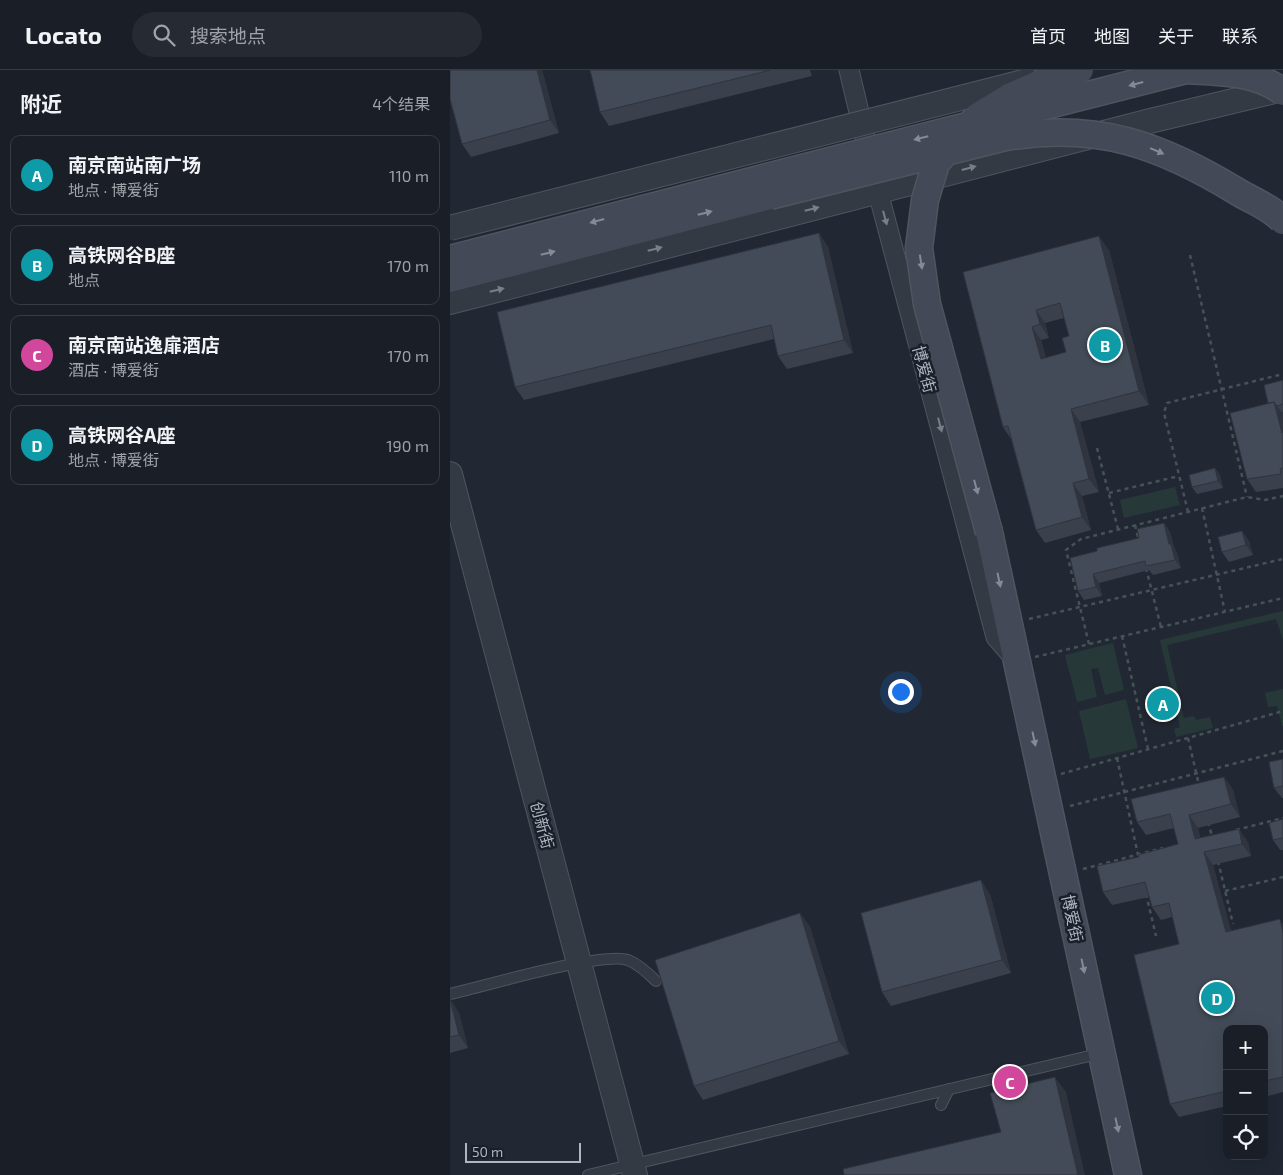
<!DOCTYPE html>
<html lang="zh">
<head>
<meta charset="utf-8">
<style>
	:root { --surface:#191e27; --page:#262b33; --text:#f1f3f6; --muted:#9fa2a7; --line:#373c44; --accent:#89abeb }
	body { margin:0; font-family:"Exo 2","Noto Sans SC",sans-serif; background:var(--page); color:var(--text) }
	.controls { position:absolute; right:15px; bottom:15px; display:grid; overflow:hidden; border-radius:10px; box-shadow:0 5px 20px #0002 }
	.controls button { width:45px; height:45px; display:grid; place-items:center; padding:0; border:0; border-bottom:1px solid var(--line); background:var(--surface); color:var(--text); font:25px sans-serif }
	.scale { position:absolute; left:15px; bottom:12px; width:116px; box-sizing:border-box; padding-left:5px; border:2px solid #afb5c1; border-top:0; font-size:14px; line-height:18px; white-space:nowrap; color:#afb5c1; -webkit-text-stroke:4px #1a1f29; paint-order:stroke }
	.you { position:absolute; left:450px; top:621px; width:18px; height:18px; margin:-12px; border:4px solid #fff; border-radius:50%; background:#1a73e8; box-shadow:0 0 0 8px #1a73e833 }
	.badge { display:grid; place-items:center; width:32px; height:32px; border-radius:50%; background:var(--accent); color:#fff; font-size:16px; font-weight:700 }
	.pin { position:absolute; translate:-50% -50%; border:2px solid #fff; box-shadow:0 1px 5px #0006 }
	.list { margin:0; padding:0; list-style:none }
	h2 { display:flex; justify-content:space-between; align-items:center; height:65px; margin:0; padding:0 20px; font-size:21px }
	h2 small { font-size:16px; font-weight:400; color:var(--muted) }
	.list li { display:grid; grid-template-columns:32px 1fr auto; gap:15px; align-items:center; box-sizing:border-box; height:80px; margin:0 10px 10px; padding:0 10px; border:1px solid var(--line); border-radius:10px }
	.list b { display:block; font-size:19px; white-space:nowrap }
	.list p { margin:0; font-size:16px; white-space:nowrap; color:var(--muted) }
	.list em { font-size:16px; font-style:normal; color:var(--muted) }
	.icon { flex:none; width:28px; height:28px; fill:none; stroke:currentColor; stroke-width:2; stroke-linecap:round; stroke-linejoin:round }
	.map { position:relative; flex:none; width:833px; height:1105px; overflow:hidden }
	header { display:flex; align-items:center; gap:30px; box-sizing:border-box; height:70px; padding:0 25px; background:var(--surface); border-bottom:1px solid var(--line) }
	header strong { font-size:24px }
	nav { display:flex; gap:28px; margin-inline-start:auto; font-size:18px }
	.search { width:350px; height:45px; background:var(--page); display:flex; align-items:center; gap:12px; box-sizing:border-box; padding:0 18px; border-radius:28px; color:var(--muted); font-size:19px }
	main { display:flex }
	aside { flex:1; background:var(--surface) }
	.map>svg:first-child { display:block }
</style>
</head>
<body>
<header>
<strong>Locato</strong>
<div class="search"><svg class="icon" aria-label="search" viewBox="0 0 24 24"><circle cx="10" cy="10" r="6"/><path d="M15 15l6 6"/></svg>搜索地点</div>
<nav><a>首页</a><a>地图</a><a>关于</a><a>联系</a></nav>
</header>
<main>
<aside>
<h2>附近<small>4个结果</small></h2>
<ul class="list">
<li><span class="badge" style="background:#0f9aa8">A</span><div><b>南京南站南广场</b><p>地点 · 博爱街</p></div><em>110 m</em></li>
<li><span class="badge" style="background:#0f9aa8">B</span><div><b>高铁网谷B座</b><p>地点</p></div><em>170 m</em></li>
<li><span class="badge" style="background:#d1479c">C</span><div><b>南京南站逸扉酒店</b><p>酒店 · 博爱街</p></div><em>170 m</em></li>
<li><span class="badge" style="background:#0f9aa8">D</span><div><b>高铁网谷A座</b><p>地点 · 博爱街</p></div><em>190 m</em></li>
</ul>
</aside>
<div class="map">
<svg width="833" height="1105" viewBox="0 0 833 1105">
	<rect width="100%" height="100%" fill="#212834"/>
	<path fill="#273839" d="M725 417 730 435 674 448 670 430Z
		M833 541V570L826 549 717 575 734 648 744 646 746 650 760 647 763 658 726 667 724 659 730 657 710 570Z
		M663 573 674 620 655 625 648 598 641 599 647 627 627 632 615 585Z
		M833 619V656H832L827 636 818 637 815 623Z
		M676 629 688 678 640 689 629 641Z"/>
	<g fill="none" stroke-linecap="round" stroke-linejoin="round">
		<defs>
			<path id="service" d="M0 924C32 917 152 881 178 890 188 894 198 903 206 911
				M491 1035 499 1019
				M138 1105 652 983"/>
			<path id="minor" d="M399 0 428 122 546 567 566 590"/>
			<path id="tertiary" d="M0 232 700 51 833 19
				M0 404 185 1105"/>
			<path id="secondary" d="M0 189 313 108
				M0 209 320 126
				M539 462 678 1105"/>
		</defs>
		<use href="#service" stroke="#4f555f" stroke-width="12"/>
		<use href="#minor" stroke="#4f555f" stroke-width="21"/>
		<use href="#tertiary" stroke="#4f555f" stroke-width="26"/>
		<use href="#secondary" stroke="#4f555f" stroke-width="29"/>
		<path stroke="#455356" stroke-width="2.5" stroke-dasharray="4 4" stroke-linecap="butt" d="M740 185 797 427
			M647 378 668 459
			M659 423 729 406
			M752 438 775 542
			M738 442 714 343 717 333 833 304
			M685 455 689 471
			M696 498 711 557
			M579 549 833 489
			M672 566 698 679
			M639 574 616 480 631 469 797 427 815 430 833 426
			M585 587 833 528
			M738 668 749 715
			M667 688 688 785
			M611 704 833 641
			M620 736 833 681
			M758 752 762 766
			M786 760 833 748
			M768 791 783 854
			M633 799 713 778
			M775 821 833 807
			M696 824 706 866"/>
		<use href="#service" stroke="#343a44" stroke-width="10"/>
		<use href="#minor" stroke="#343a44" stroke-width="19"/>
		<use href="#tertiary" stroke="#343a44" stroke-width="24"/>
		<use href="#secondary" stroke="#434957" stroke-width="26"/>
		<defs>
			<path id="tertiary-bridge" d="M0 158 577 11"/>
			<path id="secondary-bridge" d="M313 108 736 0C769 2 806 1 833 22
				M320 126 556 67C648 52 711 75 788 122 803 131 822 138 833 151
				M539 462 477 234 469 178 475 130 486 93 528 46 559 27 595 11 630 0"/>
		</defs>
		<use href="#tertiary-bridge" stroke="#4f555f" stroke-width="26" stroke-linecap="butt"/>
		<use href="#secondary-bridge" stroke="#4f555f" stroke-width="29" stroke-linecap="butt"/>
		<use href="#tertiary-bridge" stroke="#343a44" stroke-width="24"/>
		<use href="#secondary-bridge" stroke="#434957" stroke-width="26"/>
	</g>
	<path fill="#3a404c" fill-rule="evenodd" d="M92 0 109 63 21 87 12 74Z
		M140 0H360L362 6 159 56 150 42Z
		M369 163 378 177 403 283 337 299 328 286 324 269 74 330 65 317Z
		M659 180 699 335 630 352 649 422 632 426 641 460 595 473 586 460 561 369 553 357 513 202ZM614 248 619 266 616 282 596 288 591 270 599 268 595 253Z
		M833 310V342L832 343 833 344V418L806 422 797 409 818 333Z
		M765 398 770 405 773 418 747 424 742 417Z
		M714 453 720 462 724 477 727 483 731 498 703 505 699 500 649 513 652 526 634 530 628 521 647 481 689 468Z
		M792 461 799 471 803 485 779 492 772 482Z
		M833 689V728H832L824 718Z
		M774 707 783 720 790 747 748 758 750 768 798 772 801 786 763 795 781 861 833 854V1022L814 1027V959H777V1036L729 1047 720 1034 729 874 722 847 711 850 702 837 699 827 662 835 653 822 689 787 728 774 724 758 696 765 687 752Z
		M833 749V780H830L823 770Z
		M540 824 561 903 441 936 432 922Z
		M350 843 360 857 399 984 253 1030 244 1016Z
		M0 929 9 943 18 978 0 983Z"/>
	<path fill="#2f343e" d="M87 0H92L109 63 100 50Z
		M369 163 378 177 403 283 394 270Z
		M649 166 659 180 699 335 689 321Z
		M586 240 595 253 599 268 590 254Z
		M582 257 591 270 600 303 591 289Z
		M824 332 833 344V364L832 363Z
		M621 339 630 352 649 422 639 409Z
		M765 398 770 405 773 418 768 411Z
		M623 413 632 426 641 460 632 447Z
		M714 453 720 462 724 477 727 483 731 498 725 490 719 474Z
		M792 461 799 471 803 485 796 475Z
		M643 504 649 513 652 526 646 517Z
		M774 707 783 720 790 747 781 734Z
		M739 745 748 758 754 782 745 769Z
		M789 759 798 772 801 786 792 774Z
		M754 782 763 795 785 875 776 862Z
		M531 810 540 824 561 903 552 890Z
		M350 843 360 857 399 984 389 971Z
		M830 849 833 854V863Z
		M0 929 9 943 18 978 9 965Z
		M605 1007 616 1022 635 1105H628Z"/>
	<path fill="#434b58" stroke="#2f343e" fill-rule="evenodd" d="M0 0H87L100 50 12 74 0 29Z
		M140 0H321L150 42Z
		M369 163 394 270 328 286 321 255 65 317 47 242Z
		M649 166 689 321 621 339 639 409 623 413 632 447 586 460 558 356 553 357 513 202ZM610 233 619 266 612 268 616 282 591 289 582 257 590 254 586 240Z
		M833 310V334L827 336 824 332 818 333 814 315Z
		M824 332 832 363 833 362V398L830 399 831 404 797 409 780 343Z
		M765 398 768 411 742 417 739 405Z
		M714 453 719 474H721L725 490 696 496 695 491 643 504 646 517 628 521 620 488 647 481V478L689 468 687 459Z
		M792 461 796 475 772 482 768 467Z
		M833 689V716L824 718 819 692Z
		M774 707 781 734 739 745 745 769 789 759 792 774 754 782 776 862 830 849 833 863V1007L814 1011V959H777V1021L720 1034 684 885 729 874 719 833 702 837 695 812 653 822 647 796 689 787 688 785 728 774 720 744 687 752 681 729Z
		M833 749V768L823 770 819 753Z
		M531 810 552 890 432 922 411 843Z
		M350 843 389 971 244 1016 205 890Z
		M0 929 9 965 0 967Z
		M605 1007 628 1105H394L393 1099 551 1062 540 1023Z"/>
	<defs><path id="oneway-solid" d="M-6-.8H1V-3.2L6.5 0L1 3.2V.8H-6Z" transform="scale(1.25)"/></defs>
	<g fill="#848a97">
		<use href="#oneway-solid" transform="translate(686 14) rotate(165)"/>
		<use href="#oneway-solid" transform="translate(471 68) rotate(166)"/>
		<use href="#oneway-solid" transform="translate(707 81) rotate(23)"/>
		<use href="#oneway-solid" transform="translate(255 143) rotate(-14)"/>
		<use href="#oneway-solid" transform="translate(147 151) rotate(165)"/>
		<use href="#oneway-solid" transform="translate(98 183) rotate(-14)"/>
		<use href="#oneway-solid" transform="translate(471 192) rotate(81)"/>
		<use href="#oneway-solid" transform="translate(526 417) rotate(75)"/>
		<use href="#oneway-solid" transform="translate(549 510) rotate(78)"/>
		<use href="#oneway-solid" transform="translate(584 669) rotate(78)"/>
		<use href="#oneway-solid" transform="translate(633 896) rotate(78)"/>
		<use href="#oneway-solid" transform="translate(667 1055) rotate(78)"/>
	</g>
	<g fill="#787e89">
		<use href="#oneway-solid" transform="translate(519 98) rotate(-15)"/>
		<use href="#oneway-solid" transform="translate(362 139) rotate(-14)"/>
		<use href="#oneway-solid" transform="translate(435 148) rotate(75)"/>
		<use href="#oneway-solid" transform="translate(205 179) rotate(-14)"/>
		<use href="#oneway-solid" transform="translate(47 220) rotate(-14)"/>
		<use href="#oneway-solid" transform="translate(490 355) rotate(75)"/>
	</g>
	<g text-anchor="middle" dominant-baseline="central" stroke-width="5" stroke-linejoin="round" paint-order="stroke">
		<g font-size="16" fill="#afb5c1" stroke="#1a1f29">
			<text transform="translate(475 299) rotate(75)">博爱街</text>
			<text transform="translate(93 755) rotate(75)">创新街</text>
			<text transform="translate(623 848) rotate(78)">博爱街</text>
		</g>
	</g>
</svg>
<div class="controls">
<button>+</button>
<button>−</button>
<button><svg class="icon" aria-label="locate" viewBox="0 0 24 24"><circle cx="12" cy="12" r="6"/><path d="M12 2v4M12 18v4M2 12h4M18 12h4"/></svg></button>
</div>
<div class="scale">50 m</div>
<div class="you"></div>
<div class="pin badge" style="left:713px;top:634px;background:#0f9aa8">A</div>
<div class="pin badge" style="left:655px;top:275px;background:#0f9aa8">B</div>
<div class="pin badge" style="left:560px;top:1012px;background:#d1479c">C</div>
<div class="pin badge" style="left:767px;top:928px;background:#0f9aa8">D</div>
</div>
</main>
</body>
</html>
